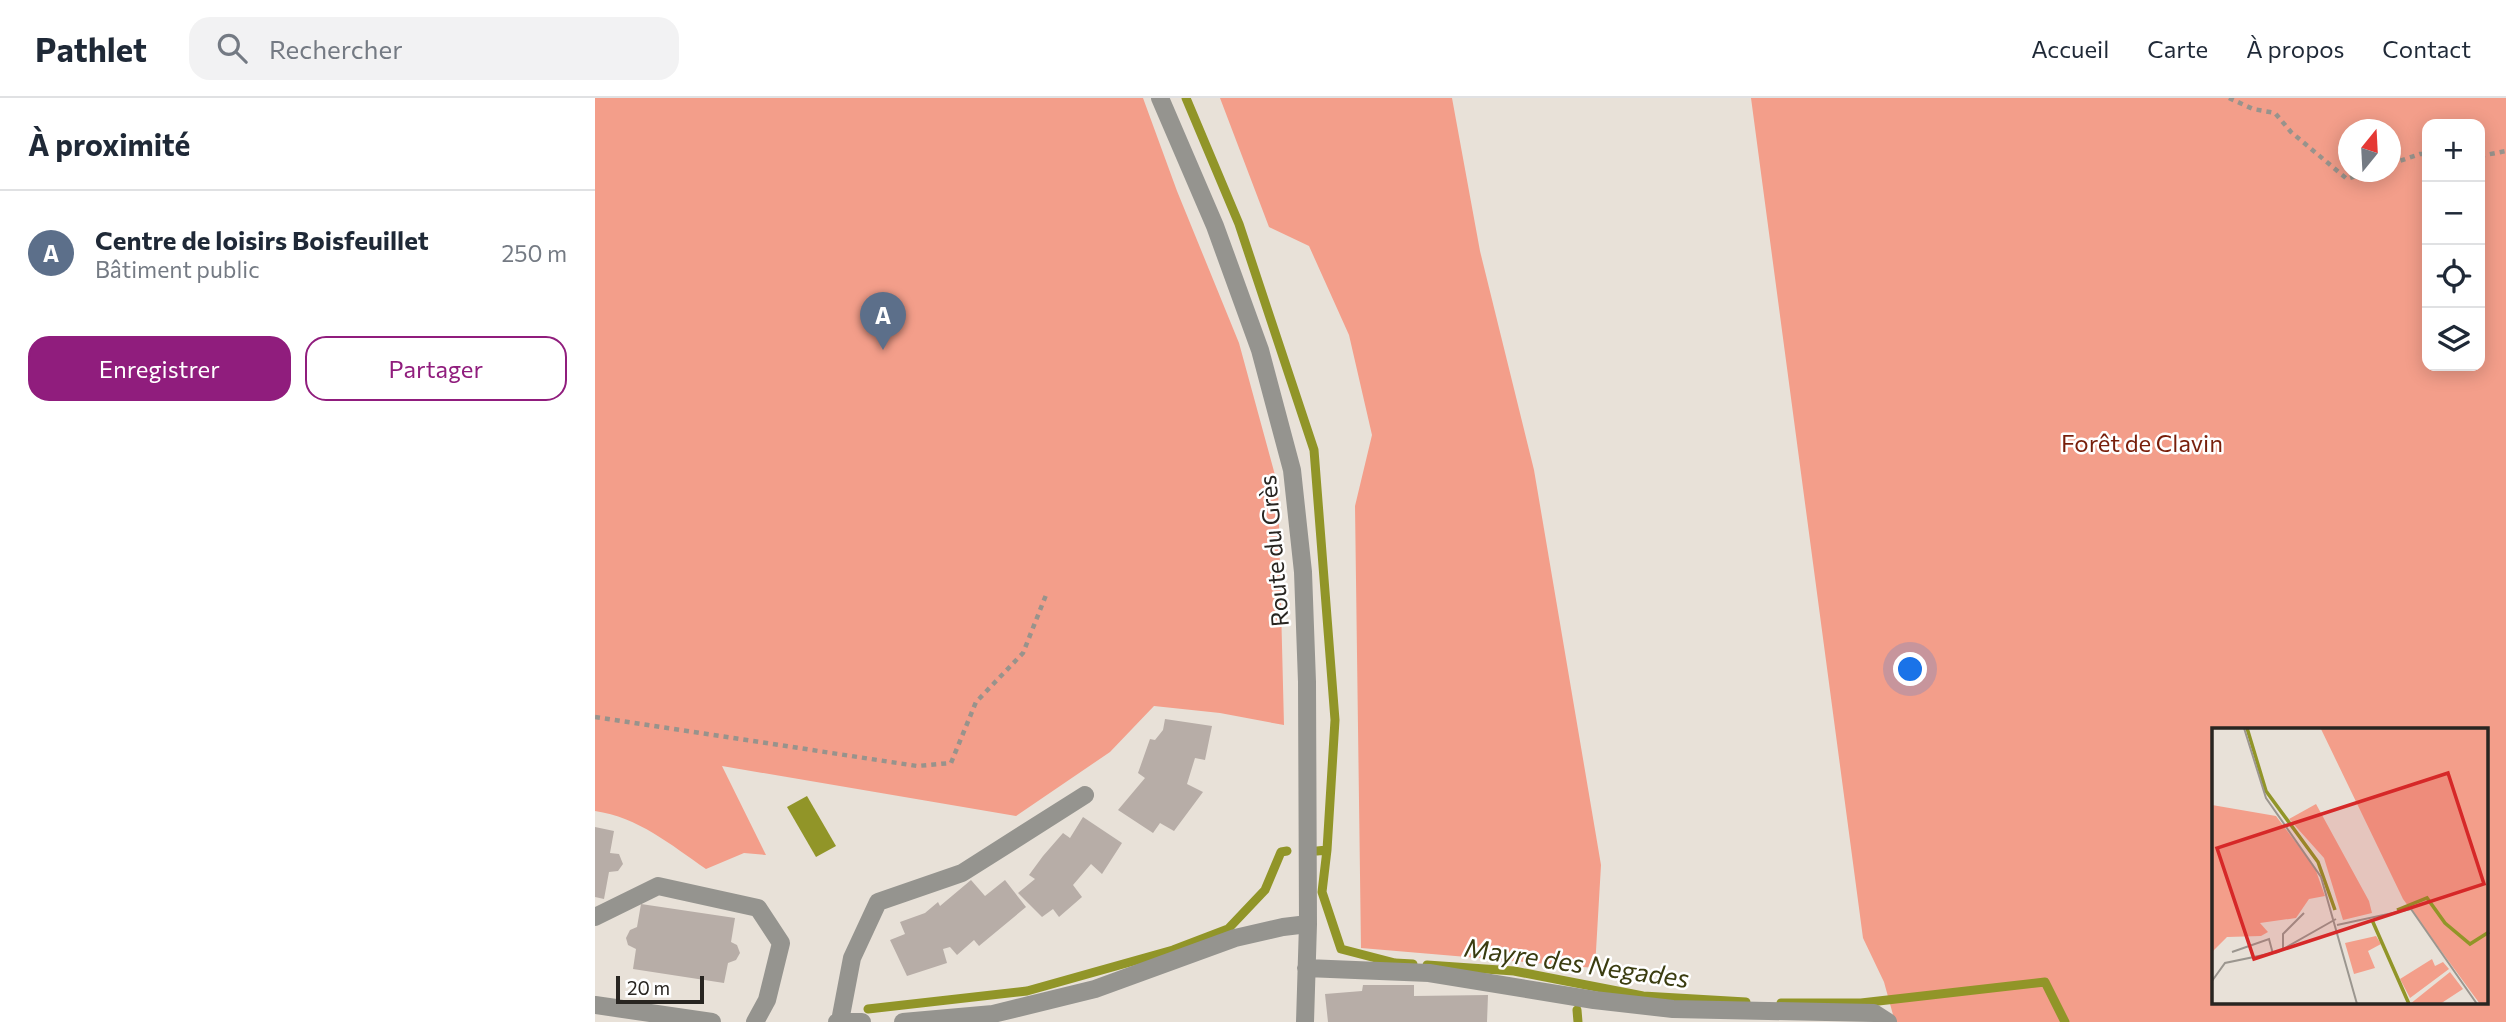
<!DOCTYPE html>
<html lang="fr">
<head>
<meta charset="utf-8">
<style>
	:root { --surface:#fff; --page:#f2f2f3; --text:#1f2937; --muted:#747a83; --line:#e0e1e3; --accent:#901d7d }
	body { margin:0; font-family:Commissioner,sans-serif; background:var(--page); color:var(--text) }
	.controls { position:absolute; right:21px; top:21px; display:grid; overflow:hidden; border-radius:14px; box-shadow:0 4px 18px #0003 }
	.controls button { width:63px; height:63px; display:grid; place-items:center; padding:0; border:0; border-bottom:2px solid var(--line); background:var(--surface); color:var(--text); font:35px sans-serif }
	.compass { position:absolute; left:1743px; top:21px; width:63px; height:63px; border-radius:50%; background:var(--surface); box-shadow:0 4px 18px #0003; rotate:18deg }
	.scale { position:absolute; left:21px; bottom:18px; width:88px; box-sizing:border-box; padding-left:7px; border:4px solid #282521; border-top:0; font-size:19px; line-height:24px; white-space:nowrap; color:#282521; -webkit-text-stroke:5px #fff; paint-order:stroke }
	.you { position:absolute; left:1316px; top:572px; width:24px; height:24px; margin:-18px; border:5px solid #fff; border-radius:50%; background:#1a73e8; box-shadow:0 0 0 10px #1a73e833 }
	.badge { display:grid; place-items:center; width:46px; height:46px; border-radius:50%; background:var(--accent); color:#fff; font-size:23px; font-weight:700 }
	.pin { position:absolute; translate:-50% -58px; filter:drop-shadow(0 2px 4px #0008) }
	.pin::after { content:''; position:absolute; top:37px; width:24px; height:21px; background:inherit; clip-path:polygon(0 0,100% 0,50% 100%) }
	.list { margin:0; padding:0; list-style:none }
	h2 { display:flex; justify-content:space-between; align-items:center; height:91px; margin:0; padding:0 28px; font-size:30px }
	h2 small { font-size:23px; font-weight:400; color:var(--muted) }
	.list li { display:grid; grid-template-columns:46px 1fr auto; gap:21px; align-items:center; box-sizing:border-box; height:126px; padding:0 28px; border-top:2px solid var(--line) }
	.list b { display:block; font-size:26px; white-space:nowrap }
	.list p { margin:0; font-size:23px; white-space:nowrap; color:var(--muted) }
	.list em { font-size:23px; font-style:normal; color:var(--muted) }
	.actions { display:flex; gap:14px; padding:21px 28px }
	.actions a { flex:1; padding:16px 0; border:2px solid var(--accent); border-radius:21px; text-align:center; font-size:24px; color:var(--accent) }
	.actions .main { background:var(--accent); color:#fff }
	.icon { flex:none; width:38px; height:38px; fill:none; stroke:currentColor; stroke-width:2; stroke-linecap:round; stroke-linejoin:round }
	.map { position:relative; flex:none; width:1911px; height:924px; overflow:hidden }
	header { display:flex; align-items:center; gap:42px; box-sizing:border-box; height:98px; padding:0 35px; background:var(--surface); border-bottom:2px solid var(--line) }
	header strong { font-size:33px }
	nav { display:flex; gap:38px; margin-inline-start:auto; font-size:24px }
	.search { width:490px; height:63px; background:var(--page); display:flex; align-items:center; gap:18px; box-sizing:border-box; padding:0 24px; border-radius:21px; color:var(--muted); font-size:26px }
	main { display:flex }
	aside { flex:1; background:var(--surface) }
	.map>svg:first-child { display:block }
</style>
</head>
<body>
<header>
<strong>Pathlet</strong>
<div class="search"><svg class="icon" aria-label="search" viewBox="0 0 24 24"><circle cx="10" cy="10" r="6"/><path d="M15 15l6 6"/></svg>Rechercher</div>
<nav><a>Accueil</a><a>Carte</a><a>À propos</a><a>Contact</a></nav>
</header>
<main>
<aside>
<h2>À proximité<small></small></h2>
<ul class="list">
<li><span class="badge" style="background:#5c6f8a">A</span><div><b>Centre de loisirs Boisfeuillet</b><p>Bâtiment public</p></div><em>250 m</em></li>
</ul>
<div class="actions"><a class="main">Enregistrer</a><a>Partager</a></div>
</aside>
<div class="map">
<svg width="1911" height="924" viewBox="0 0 1911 924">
	<rect width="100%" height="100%" fill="#e8e1d8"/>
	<path fill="#f39e8a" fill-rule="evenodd" d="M0 0H548L582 93 644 245 683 388 689 627 625 615 559 608 515 654 421 718 127 668 171 757 149 755 111 771C76 747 43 719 0 713Z
		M625 0H857L885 153 939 372 1006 767 1000 870 766 850 760 408 777 337 754 237 714 148 674 129Z
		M1156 0H1911V924H1300L1289 884 1268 840ZM1832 26H1885V268H1832ZM1754 32H1796V74H1754ZM1619 632H1892V905H1619Z"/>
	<path fill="#919528" d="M212 698 241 748 221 759 192 709Z"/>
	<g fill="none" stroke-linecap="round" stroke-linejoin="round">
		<path stroke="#919528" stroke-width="9" d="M591 0 644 126 719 352 740 622 732 752
			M722 753 732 752 727 794 746 851 800 865 818 866
			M832 867 919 873 1048 898 1151 904
			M1186 905H1266L1450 884 1470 924
			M273 911 432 893 578 852 633 831 670 792 686 754 692 753
			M982 912 983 924"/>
	</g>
	<path fill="#b7ada7" d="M570 621 617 628 610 662 600 660 592 686 608 694 579 733 565 725 558 735 523 712 550 680 543 675 555 641 560 642 568 632Z
		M488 719 527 745 507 776 496 766 478 787 487 799 464 819 458 811 447 819 423 795 440 781 434 777 448 758 468 735 475 740Z
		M0 729 19 733 15 755 24 756 28 766 23 773 14 774 9 801 0 799Z
		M376 782 390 798 410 782 431 809 384 848 379 842 362 857 355 849 348 851 352 865 312 878 295 842 310 836 305 824 330 815 343 804 345 808Z
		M46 806 140 820 136 844 142 847 145 855 141 862 133 865 129 885 38 871 41 851 33 847 31 840 35 832 42 829Z
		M768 887H819V898L893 897 892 924H733L730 896 767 893Z"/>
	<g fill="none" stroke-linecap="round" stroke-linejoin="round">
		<path stroke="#98938c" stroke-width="4.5" stroke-dasharray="5 5" stroke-linecap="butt" d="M1634 0 1658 11 1680 15 1696 34 1752 81 1773 74
			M1885 58 1911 53
			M1796 66 1825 56H1832
			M0 619 322 668 356 665 381 604 428 555 451 497"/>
		<path stroke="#95948f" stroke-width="18" d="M565 0 620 128 665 252 697 372 708 474 712 584 713 826 710 924
			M0 819 63 788 163 810 186 845 172 902 160 924
			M711 870 834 875 999 902 1078 911 1279 915 1293 924
			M0 907 117 924
			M245 923 257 860 283 804 367 775 490 697
			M242 924H267
			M308 924 398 916 500 891 640 840 688 829 713 826"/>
	</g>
	<g text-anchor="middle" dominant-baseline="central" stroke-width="5" stroke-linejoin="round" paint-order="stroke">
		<g font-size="24" fill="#781f0b" stroke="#fff">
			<text x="1547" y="344">Forêt de Clavin</text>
		</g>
		<g font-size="24" fill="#282521" stroke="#fff">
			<text transform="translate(678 453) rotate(-95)">Route du Grès</text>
		</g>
		<g font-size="26" font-style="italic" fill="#3a3c10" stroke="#fff">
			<text transform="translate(982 864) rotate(8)">Mayre des Negades</text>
		</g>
	</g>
	<g transform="translate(1617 630)">
		<rect width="276" height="276" fill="#e8e1d8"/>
		<path d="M276 0V276H268L191 171 109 1ZM104 76 157 173 160 185 131 192 112 130 77 91ZM0 77 64 88 103 140 113 168 97 171 84 190 48 195 56 204 49 208 15 209 0 224ZM164 208 169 216 156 223 163 240 142 246 133 215ZM220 231 223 238 231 234 237 241 198 270 188 251ZM238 244 251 261 228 276H198Z" fill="#f39e8a"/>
		<path fill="none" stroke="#919528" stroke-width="3.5" d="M35 0 54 63 106 134 123 182M185 182 215 170 233 195 258 216 277 204M160 192 197 276"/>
		<path fill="none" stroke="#9b968f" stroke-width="2" d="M32 0 54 70 109 149 145 276M125 197 199 181 265 276M71 222V206L92 185M20 224 57 211 61 226M0 253 13 235 66 224 124 191"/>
		<path fill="#d62828" fill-opacity="0.15" stroke="#d62828" stroke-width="3.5" d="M236 45 272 156 42 231 5 120Z"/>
		<rect width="276" height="276" fill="none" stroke="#282521" stroke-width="3.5"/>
	</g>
</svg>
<div class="controls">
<button>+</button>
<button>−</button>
<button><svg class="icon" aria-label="locate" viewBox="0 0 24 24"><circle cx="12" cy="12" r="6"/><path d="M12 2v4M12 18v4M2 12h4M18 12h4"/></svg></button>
<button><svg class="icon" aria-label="layers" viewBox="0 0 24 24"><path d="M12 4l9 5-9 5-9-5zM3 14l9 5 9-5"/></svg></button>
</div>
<svg class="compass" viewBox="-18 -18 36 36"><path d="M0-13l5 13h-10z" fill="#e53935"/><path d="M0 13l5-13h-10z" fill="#747a83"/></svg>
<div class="scale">20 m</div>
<div class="you"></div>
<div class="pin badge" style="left:288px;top:252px;background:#5c6f8a">A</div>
</div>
</main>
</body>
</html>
